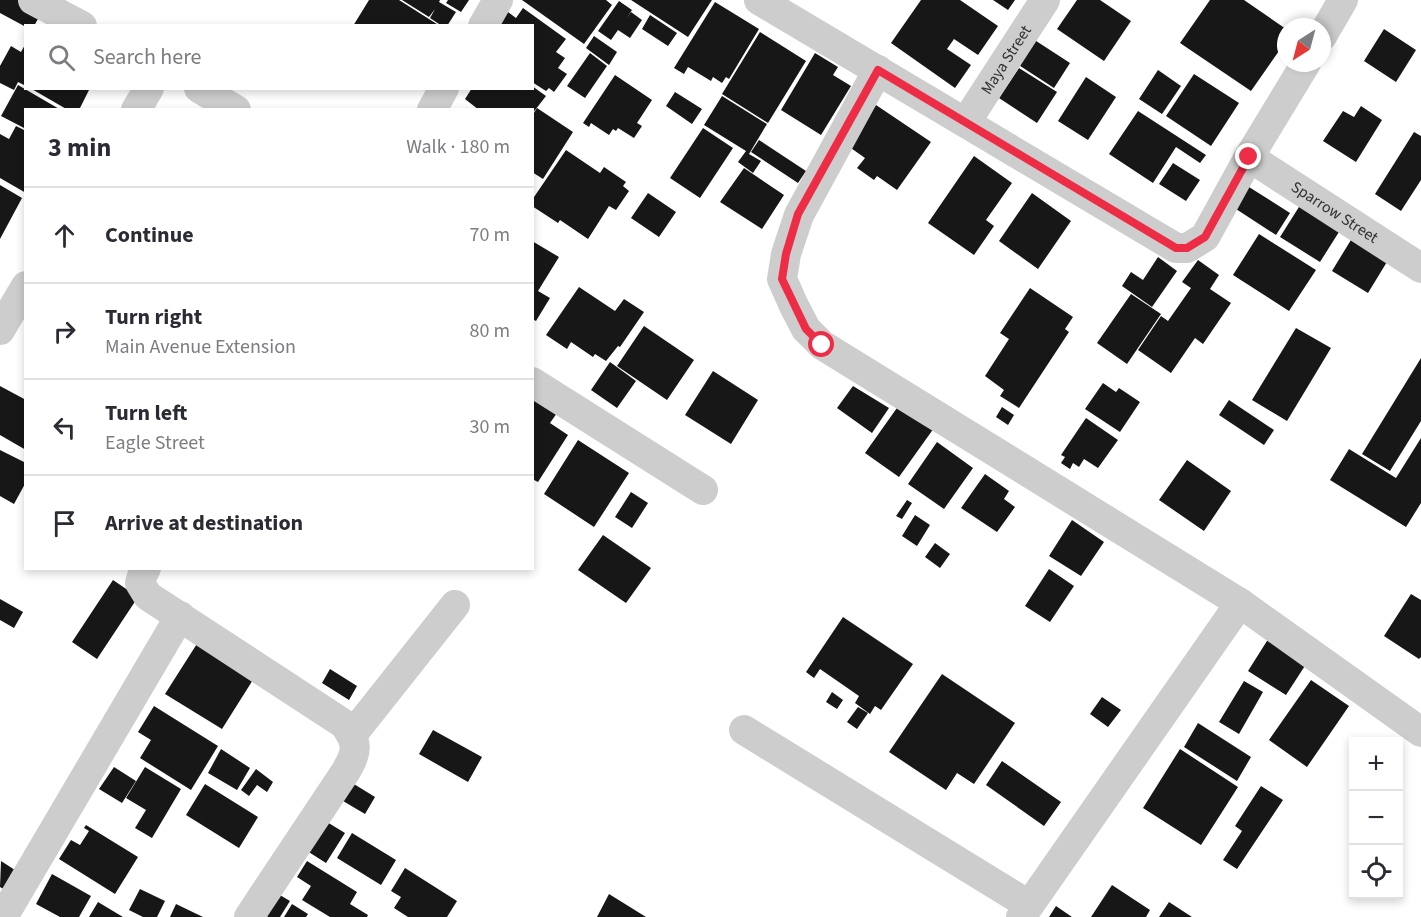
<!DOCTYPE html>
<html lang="en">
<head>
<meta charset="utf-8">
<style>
	:root { --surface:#fff; --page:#f2f2f3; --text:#2b2b33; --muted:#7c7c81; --line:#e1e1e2 }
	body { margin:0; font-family:"Source Sans 3",sans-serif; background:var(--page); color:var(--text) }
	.controls { position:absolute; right:18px; bottom:18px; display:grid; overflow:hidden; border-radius:0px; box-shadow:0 3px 9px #0003 }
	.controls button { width:54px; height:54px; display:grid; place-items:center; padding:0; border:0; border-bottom:2px solid var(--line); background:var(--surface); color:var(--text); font:30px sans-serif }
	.compass { position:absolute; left:1277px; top:18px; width:54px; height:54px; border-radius:50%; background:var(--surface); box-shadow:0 3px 9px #0003; rotate:216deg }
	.stop { position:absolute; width:18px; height:18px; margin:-14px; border:4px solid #ed2d46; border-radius:50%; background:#fff }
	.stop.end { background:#ed2d46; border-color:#fff; box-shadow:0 2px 6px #0008 }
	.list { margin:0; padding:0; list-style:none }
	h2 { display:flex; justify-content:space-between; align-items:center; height:78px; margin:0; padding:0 24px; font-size:26px }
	h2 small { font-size:20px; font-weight:400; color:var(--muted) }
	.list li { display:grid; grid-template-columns:39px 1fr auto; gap:18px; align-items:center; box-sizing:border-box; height:96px; padding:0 24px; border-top:2px solid var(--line) }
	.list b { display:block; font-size:22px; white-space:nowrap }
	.list p { margin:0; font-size:20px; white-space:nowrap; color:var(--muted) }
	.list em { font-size:20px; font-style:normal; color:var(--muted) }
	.icon { flex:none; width:33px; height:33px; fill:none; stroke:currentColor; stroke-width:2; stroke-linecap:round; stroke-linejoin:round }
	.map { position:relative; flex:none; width:1421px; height:917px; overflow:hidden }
	.search { position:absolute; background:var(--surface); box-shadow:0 3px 9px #0003; left:24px; top:24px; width:510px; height:66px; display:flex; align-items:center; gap:15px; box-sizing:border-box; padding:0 21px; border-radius:0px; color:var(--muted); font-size:22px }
	.panel { position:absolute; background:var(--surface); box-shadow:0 3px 9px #0003; left:24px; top:108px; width:510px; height:462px; border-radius:0px }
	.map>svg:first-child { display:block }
</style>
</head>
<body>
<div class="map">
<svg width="1421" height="917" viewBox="0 0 1421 917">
	<rect width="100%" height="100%" fill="#fff"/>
	<path fill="#171717" d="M0 0H25L43 10 34 26H26V27L0 13Z
		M369 0H399L440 26H353Z
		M402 0H440L439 2 456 12 447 26H442L430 18 435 9 429 17Z
		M448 0H469L461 12 446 3Z
		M522 0H606L612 5 584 44Z
		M631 0H712L688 37Z
		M921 0H960L998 26 978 55 954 39 947 49 971 65 955 88 891 43Z
		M993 0H1015L1008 10Z
		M1077 0H1100L1131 21 1104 61 1057 29Z
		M1210 0H1244L1286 29V41L1251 91 1180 43Z
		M619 1 632 10 626 19 631 12 642 20 630 38 618 30 611 40 598 31Z
		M715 2 759 29 729 79 726 77 722 83 713 77 711 81 688 67 684 74 674 68Z
		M523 8 566 39 556 52 565 58 558 68 567 74 554 92 549 88 546 91 532 82V26H492L504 9 516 18Z
		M650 15 677 33 668 46 642 29Z
		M1384 29 1416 50 1396 82 1364 61Z
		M760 32 806 61 768 123 722 94Z
		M594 36 617 52 609 65 586 48Z
		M1030 37 1070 63 1054 88 1014 62Z
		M26 43V86L18 82 14 90 0 83V66L11 46 21 52Z
		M590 53 607 66 585 98 567 86Z
		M815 53 838 67 833 75 851 86 821 135 781 110Z
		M1019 68 1057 92 1037 123 999 98Z
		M1158 70 1181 86 1162 114 1139 99Z
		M1194 74 1239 103 1211 146 1166 116Z
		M615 75 652 100 637 123 642 126 634 138 618 128 616 131 613 129 609 135 591 123 589 127 583 123Z
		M1086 77 1116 97 1088 140 1058 121Z
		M18 85 61 110H26V129L1 116Z
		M532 86 546 96 532 114V110H479L465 99 472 88H532Z
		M30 88H90L79 110H68Z
		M675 92 702 109 692 124 666 106Z
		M722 96 767 124 749 154 761 161 753 173 738 162 746 151 704 125Z
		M876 105 931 142 897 190 877 176 874 180 857 168 865 158 848 146Z
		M1361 106 1382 120 1356 162 1323 141 1343 111 1354 117Z
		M537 108 573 132 543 179 532 172V116Z
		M1138 111 1206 155 1200 163 1176 147 1153 183 1109 154Z
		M16 126 26 131V193L0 178V134L9 139Z
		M703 128 733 148 700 198 670 178Z
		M1414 132 1421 136V180L1401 211 1375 194Z
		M759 140 806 171 798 183 751 152Z
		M566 150 600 173 604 167 626 182 623 186 629 191 616 210 609 206 588 239 560 220 558 223 532 206V200Z
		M974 156 1012 183 986 220 994 226 974 255 928 223Z
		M1173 163 1200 180 1186 201 1159 184Z
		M744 168 784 195 762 229 720 202Z
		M0 185 22 198 0 239Z
		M1249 187 1290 213 1276 235 1236 209Z
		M648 193 676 212 659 237 631 218Z
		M1032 193 1071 221 1038 269 999 241Z
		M1304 199 1344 224 1320 262 1280 237Z
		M1357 230 1393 252 1368 293 1332 271Z
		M1259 234 1316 270 1289 311 1233 275Z
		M532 241 559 257 538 291 550 298 536 321 532 319Z
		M1158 257 1177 271 1152 307 1122 286 1131 272 1143 280Z
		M1198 260 1219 275 1210 289 1231 303 1203 344 1195 338 1171 373 1138 350 1161 316 1168 321 1191 288 1182 282Z
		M579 287 615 311 624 299 644 312 620 347 618 346 606 361 595 354 593 357 571 342 567 349 546 335Z
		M1030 288 1073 317 1065 329 1069 332 1019 408 1000 396 1004 390 985 376 1009 339 1000 333Z
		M1131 294 1161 314 1127 364 1097 343Z
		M644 326 694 360 667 400 617 366Z
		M1296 328 1331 348 1287 421 1252 400Z
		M1421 358V421L1390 471 1362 454Z
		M610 362 636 381 617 408 591 390Z
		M713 371 758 400 731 444 685 415Z
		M1103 383 1116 392 1119 388 1140 402 1120 432 1085 409Z
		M0 386 26 400V450L0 435Z
		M853 386 889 408 872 433 837 408Z
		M532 397 557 413 550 423 568 435 538 482 532 479Z
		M904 398 934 428 899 477 865 453Z
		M1229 400 1274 430 1264 445 1219 415Z
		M1002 407 1014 415 1008 425 996 417Z
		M1086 418 1118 440 1098 468 1084 459 1079 467 1073 463 1070 469 1061 463 1065 457 1061 455Z
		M1421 438V503L1406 527 1330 480 1349 449 1396 478Z
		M578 440 629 473 594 527 544 494Z
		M937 442 973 468 944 509 908 484Z
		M0 450 26 463V482L14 504 0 496Z
		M1187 460 1231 491 1204 531 1159 500Z
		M985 474 1009 491 1004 499 1015 507 997 532 961 508Z
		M631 492 648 503 632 528 615 517Z
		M907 500 912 503 902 519 896 516Z
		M915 515 930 525 917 546 902 536Z
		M1072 520 1104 542 1081 576 1049 556Z
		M603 535 651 568 626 603 578 570Z
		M935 543 950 554 940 568 925 557Z
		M1049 569 1074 586 1050 622 1025 606Z
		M113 580 138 597 97 659 72 642Z
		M1411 594 1421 600V657L1419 659 1384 636Z
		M0 599 23 612 14 628 0 620Z
		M843 617 913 664 881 710 875 706 870 714 855 703 859 696 820 669 814 678 806 672Z
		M1272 633 1310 658 1286 695 1248 671Z
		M200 639 256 675 222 729 165 694Z
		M330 669 357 686 349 700 322 683Z
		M942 674 1015 723 974 784 957 773 946 790 889 752Z
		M1311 680 1349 706 1307 767 1269 740Z
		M1244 681 1263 692 1239 734 1219 722Z
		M832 692 843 700 837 709 826 702Z
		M1102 697 1121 710 1108 727 1090 714Z
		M154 706 218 746 191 790 140 758 151 740 138 732Z
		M858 707 868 713 857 729 847 722Z
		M1198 723 1251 757 1237 781 1184 747Z
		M433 730 482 757 468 782 419 754Z
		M221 749 250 768 237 790 208 773Z
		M1180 749 1238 787 1201 845 1143 808Z
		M1002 761 1061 802 1044 826 986 785Z
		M114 767 136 781 122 803 99 789Z
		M145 767 181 789 152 838 135 828 146 810 126 798Z
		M256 769 273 782 267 792 257 785 249 796 241 790Z
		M349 781 375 797 365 814 338 798Z
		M205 784 258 817 239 848 186 815Z
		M1261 786 1283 800 1237 869 1223 860 1242 831 1235 826Z
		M322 819 345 833 326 863 304 849Z
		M86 825 138 857 115 894 59 859 71 840 80 845 89 831 84 828Z
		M352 833 396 860 381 885 337 858Z
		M1 861 18 872 7 891 0 887Z
		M307 861 357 892 350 904 368 915 367 917H330L302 900 311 886 297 877Z
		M405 868 457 901 447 917H408L394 908 401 897 391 891Z
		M52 874 91 896 79 917H60L36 904Z
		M1112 885 1150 910 1146 917H1091Z
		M140 889 165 901 157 917H143L129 910Z
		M273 891 290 901 280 917H268L261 912Z
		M609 894 646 917H597Z
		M98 902 123 917H89Z
		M1169 902 1192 917H1159Z
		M176 904 203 917H170Z
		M292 904 308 914 306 917H284Z
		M1056 906 1072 917H1049Z"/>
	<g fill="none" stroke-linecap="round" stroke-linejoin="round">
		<g stroke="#cdcdcd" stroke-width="30">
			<path d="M33 0 82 26"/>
			<path d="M759 0 1176 248H1187L1205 237 1249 157 1306 63"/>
			<path d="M483 26 498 0"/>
			<path d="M1322 36 1343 0"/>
			<path d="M878 70 799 215 786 254 782 279 794 306 806 329 822 345 1240 603 1421 732"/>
			<path d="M199 88 236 110"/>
			<path d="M136 110 149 88"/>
			<path d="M432 110 444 88"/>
			<path id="s1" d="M966 122 1045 0"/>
			<path id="s2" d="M1249 157 1421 268"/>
			<path d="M0 330 26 286"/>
			<path d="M532 382 703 490"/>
			<path d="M146 568 142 576 140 583 148 596 344 724C358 744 358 750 346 771L249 917"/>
			<path d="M744 730 1029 905"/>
			<path d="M352 735 455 605"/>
			<path d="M3 917 180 616"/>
			<path d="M1021 917 1240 603"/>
		</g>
	</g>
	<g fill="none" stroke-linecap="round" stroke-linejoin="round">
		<path stroke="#ed2d46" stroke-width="8" d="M822 345 806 329 782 279 786 254 798 214 878 70 1176 248H1187L1205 237 1249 157"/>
	</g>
	<g text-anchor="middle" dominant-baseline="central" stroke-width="6" stroke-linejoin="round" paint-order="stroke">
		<g font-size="16" fill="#303030" stroke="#fff">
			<text stroke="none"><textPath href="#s1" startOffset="74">Maya Street</textPath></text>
			<text stroke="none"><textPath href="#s2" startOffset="102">Sparrow Street</textPath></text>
		</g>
	</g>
</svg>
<div class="controls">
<button>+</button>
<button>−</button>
<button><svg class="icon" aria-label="locate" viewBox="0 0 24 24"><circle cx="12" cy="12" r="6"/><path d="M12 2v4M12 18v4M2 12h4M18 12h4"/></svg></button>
</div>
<svg class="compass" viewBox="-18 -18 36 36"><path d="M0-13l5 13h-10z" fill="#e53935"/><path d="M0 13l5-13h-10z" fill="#7c7c81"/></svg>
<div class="stop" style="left:822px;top:345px"></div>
<div class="stop end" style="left:1249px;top:157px"></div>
<div class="search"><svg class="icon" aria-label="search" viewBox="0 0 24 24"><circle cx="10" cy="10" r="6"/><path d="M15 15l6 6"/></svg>Search here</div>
<section class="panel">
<h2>3 min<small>Walk · 180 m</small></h2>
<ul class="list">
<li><svg class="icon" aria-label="ahead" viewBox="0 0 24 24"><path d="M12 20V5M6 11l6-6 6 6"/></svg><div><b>Continue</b></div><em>70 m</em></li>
<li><svg class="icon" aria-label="right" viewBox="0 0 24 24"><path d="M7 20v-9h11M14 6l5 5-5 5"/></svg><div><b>Turn right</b><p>Main Avenue Extension</p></div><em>80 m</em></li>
<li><svg class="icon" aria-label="left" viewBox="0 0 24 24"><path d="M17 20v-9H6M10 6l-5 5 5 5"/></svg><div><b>Turn left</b><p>Eagle Street</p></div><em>30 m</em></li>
<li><svg class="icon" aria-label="arrive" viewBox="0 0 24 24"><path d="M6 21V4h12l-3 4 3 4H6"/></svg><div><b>Arrive at destination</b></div></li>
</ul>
</section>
</div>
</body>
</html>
